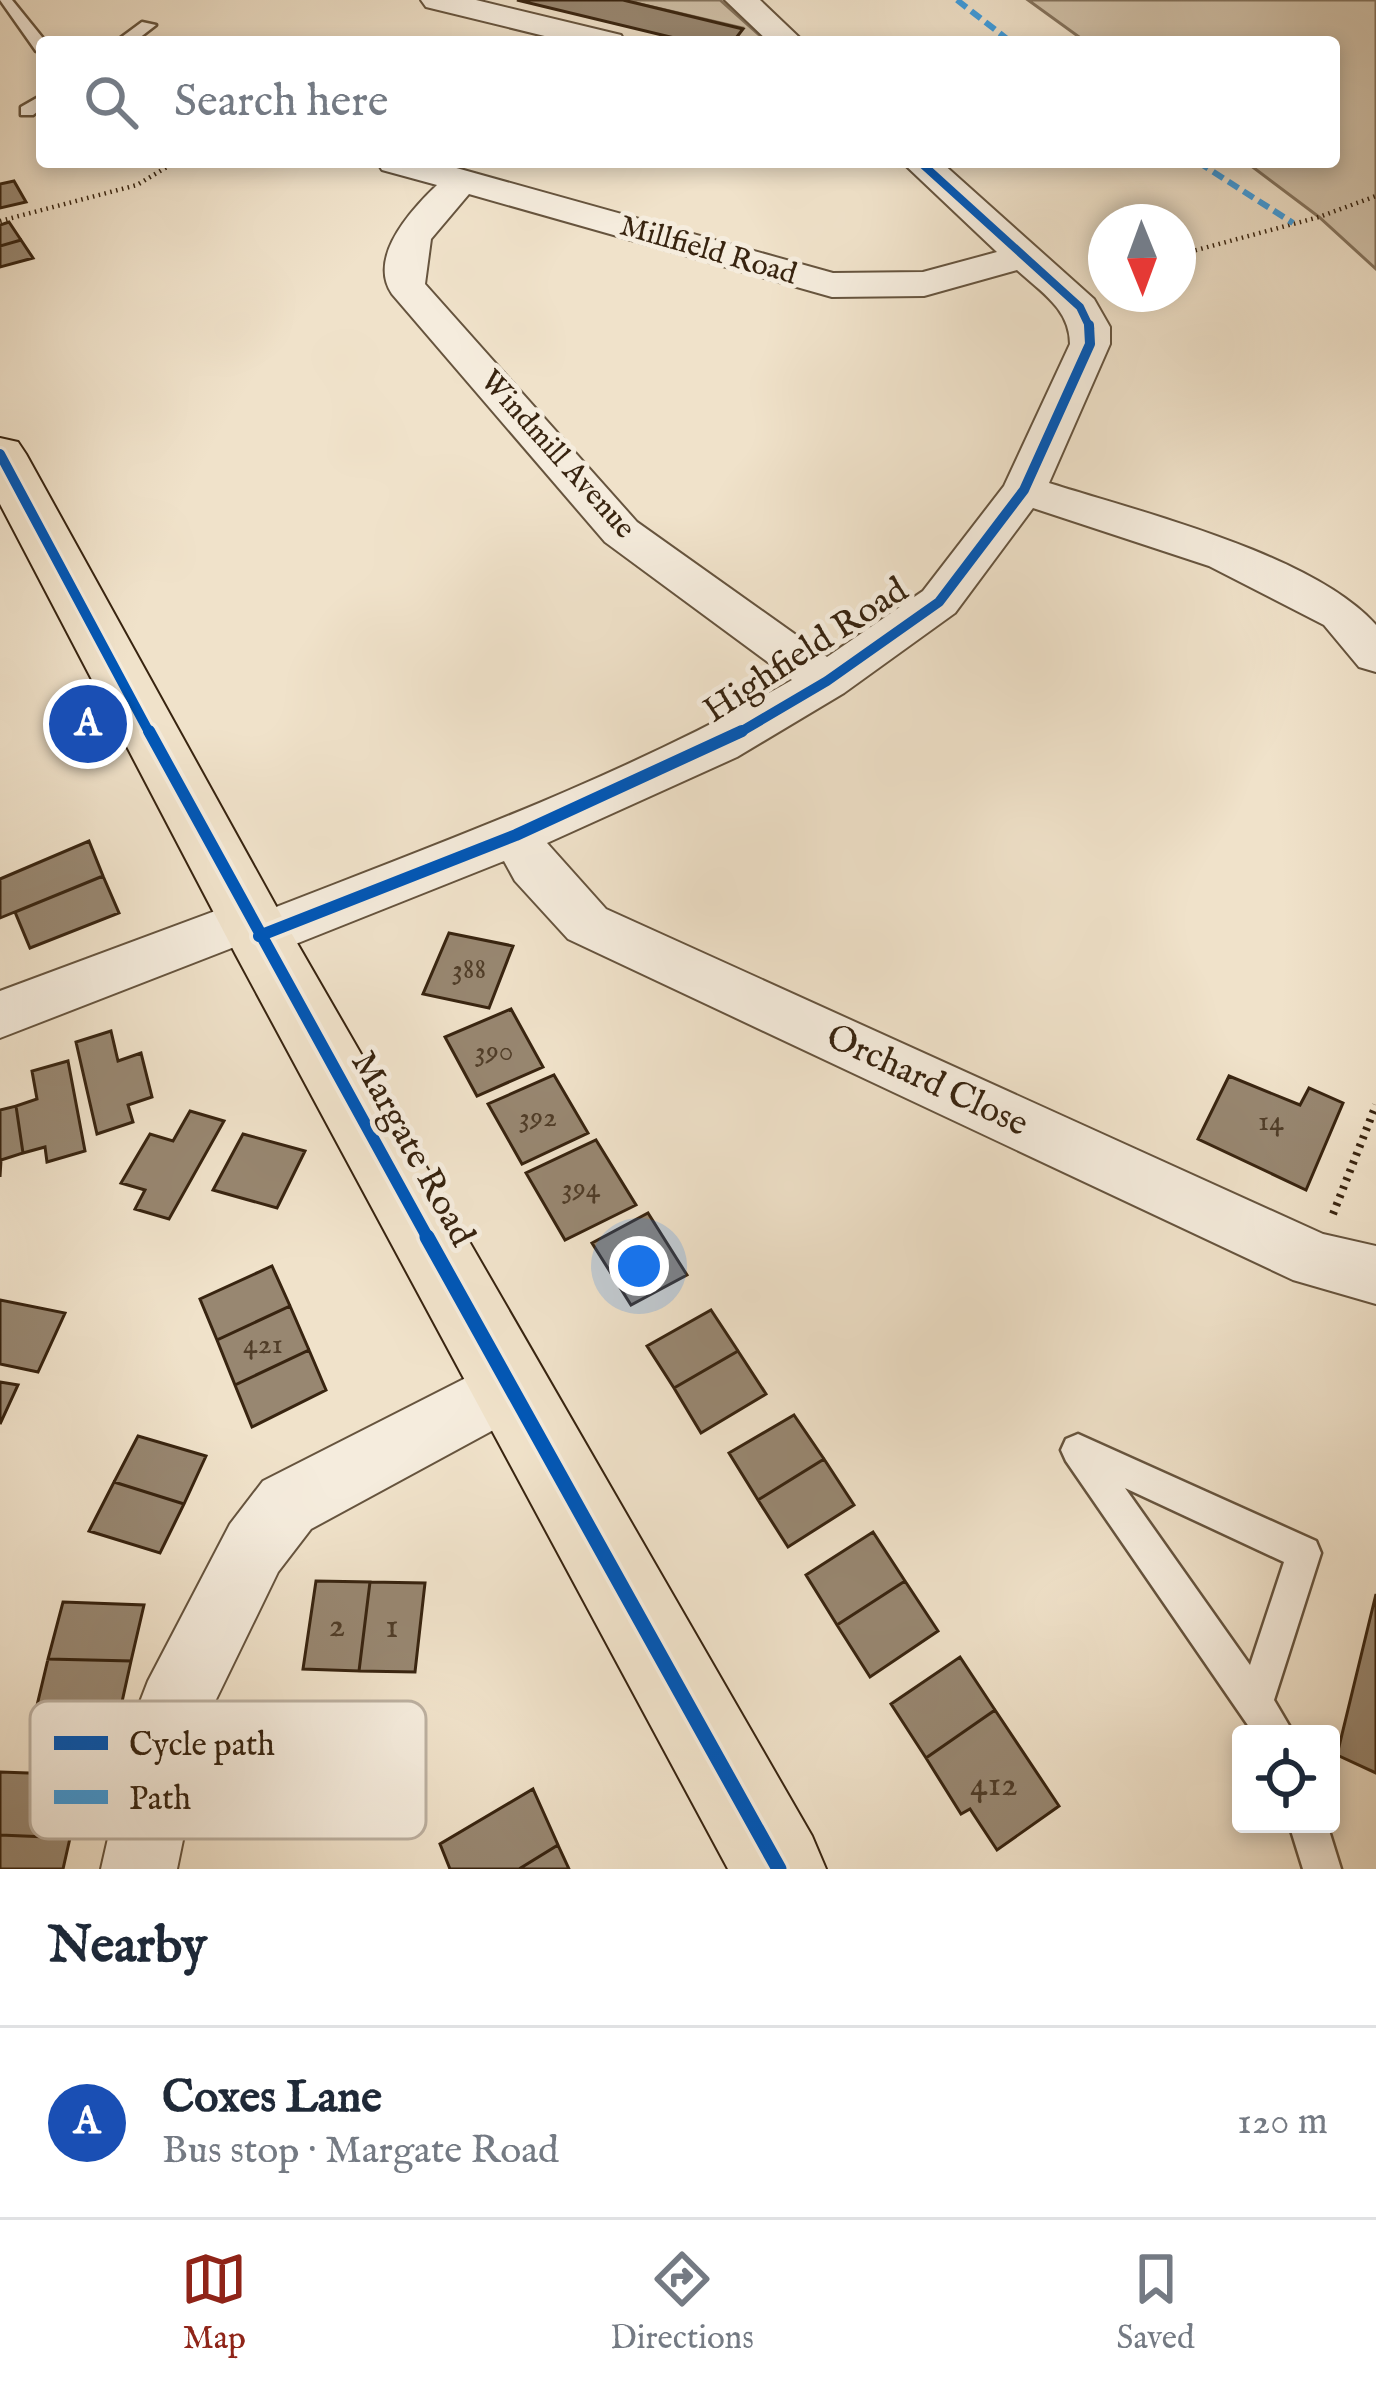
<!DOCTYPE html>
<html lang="en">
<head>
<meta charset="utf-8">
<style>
	:root { --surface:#fff; --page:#f6f6f7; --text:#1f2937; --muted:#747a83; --line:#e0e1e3; --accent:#8f2418 }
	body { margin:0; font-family:"IM FELL English",serif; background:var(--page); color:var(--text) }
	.controls { position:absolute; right:36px; bottom:36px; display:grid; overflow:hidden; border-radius:12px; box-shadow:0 6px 18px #0003 }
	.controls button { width:108px; height:108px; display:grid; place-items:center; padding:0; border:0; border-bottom:3px solid var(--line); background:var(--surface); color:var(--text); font:60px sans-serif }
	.compass { position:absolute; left:1088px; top:204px; width:108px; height:108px; border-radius:50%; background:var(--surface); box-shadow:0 6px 18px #0003; rotate:179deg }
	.you { position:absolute; left:639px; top:1266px; width:42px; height:42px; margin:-30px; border:9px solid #fff; border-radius:50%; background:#1a73e8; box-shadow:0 0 0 18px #1a73e833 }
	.badge { display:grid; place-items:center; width:78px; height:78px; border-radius:50%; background:var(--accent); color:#fff; font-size:39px; font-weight:700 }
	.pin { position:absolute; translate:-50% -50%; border:6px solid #fff; box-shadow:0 3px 12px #0006 }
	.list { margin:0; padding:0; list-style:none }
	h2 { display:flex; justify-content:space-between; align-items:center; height:156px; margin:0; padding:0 48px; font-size:51px }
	h2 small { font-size:39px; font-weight:400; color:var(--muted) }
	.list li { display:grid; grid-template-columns:78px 1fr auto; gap:36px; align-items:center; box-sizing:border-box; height:192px; padding:0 48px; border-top:3px solid var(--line) }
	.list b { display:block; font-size:45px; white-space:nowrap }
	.list p { margin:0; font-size:39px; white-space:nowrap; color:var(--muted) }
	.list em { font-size:39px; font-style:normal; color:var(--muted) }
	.icon { flex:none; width:66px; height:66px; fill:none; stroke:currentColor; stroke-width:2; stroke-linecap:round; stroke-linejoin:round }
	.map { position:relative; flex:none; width:1376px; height:1869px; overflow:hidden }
	.search { position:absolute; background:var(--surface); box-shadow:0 6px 18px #0003; left:36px; right:36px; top:36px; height:132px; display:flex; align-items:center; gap:30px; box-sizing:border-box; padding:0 42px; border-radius:12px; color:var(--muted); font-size:45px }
	.sheet { height:348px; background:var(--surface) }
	nav { display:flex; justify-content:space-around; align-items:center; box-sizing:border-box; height:168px; border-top:3px solid var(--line); background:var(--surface); font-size:33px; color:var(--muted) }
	nav a { display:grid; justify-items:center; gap:6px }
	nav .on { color:var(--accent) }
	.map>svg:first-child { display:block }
</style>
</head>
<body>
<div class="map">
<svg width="1376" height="1869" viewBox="0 0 1376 1869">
	<rect width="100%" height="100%" fill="#f0e2ca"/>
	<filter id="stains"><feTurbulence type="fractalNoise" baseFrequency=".00167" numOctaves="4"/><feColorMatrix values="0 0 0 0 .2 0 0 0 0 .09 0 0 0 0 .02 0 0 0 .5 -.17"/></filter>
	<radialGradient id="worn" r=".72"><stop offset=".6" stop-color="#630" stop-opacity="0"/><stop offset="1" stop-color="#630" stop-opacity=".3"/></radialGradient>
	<path fill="#d1c2aa" stroke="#84735d" stroke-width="3" d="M623 0H720L767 42 731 41 742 28Z
		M1028 0H1376V269L1319 217 1246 162H1334V42H1086Z"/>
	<path fill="#988771" stroke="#382410" stroke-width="3" d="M517 0H623L743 29 733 42H691Z
		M14 181 26 202 0 208V184Z
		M9 222 21 240 0 246V225Z
		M21 240 33 258 0 267V246Z
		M89 841 103 876 0 918V879Z
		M103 876 119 913 30 948 15 912Z
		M449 933 513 946 489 1008 423 994Z
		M511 1009 543 1067 477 1096 445 1037Z
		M111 1031 118 1061 141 1053 152 1097 128 1105 133 1122 97 1134 76 1042Z
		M68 1061 85 1151 47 1162 45 1147 23 1153 16 1106 37 1099 32 1071Z
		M554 1075 588 1133 522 1164 488 1104Z
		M1229 1076 1300 1105 1309 1088 1343 1103 1306 1190 1198 1139Z
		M16 1106 23 1153 1 1160 0 1177V1110Z
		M190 1111 224 1121 169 1219 135 1209 145 1190 121 1183 150 1134 173 1141Z
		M243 1134 305 1151 277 1208 213 1190Z
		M596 1140 636 1205 565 1240 526 1173Z
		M648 1213 687 1275 631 1305 592 1243Z
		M272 1266 290 1306 217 1340 200 1299Z
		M0 1300 65 1313 38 1372 0 1364Z
		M290 1306 309 1350 235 1385 217 1340Z
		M711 1310 738 1351 674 1388 647 1346Z
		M309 1350 326 1390 252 1427 235 1385Z
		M738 1351 766 1394 701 1433 674 1388Z
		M0 1382 18 1385 0 1424Z
		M794 1415 824 1459 758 1500 729 1453Z
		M138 1436 206 1456 184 1504 114 1482Z
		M824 1459 854 1505 788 1547 758 1500Z
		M114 1482 184 1504 160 1553 89 1531Z
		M873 1532 905 1581 837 1625 806 1575Z
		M316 1581 370 1582 359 1671 303 1669Z
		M905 1581 938 1631 870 1677 837 1625Z
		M370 1582 425 1583 415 1672 359 1671Z
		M1376 1594V1773L1337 1755Z
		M63 1602 144 1605 131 1661 48 1659Z
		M960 1657 995 1710 926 1758 891 1704Z
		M48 1659 131 1661 118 1720 34 1718Z
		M995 1710 1059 1806 997 1850 970 1809 961 1814 926 1758Z
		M0 1772 85 1775 70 1838 0 1835Z
		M533 1789 558 1845 519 1869H450L440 1844Z
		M0 1835 70 1838 63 1869H0Z
		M558 1845 569 1869H519Z"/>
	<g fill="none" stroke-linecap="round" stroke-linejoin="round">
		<defs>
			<path id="service" d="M0 0H12L46 42H42V53L36 51Z
				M142 22 156 25 134 42H115Z
				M42 95V108L33 115H21V107Z
				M1078 1434 1316 1541 1321 1553 1274 1700 1294 1734H1254L1066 1461 1061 1450 1066 1439ZM1125 1488 1284 1562 1250 1665Z
				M1289 1824H1327L1341 1869H1303Z"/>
			<path id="minor" d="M421 0H476L621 35 625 42H569L426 7Z
				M725 0H760L804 42H769Z
				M377 162H435L833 273 923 272 997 252 902 162H941L1094 299 1110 327V344L1049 483C1140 512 1313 554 1376 625V672L1359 667 1324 625 1209 566 1033 508 955 613 844 693 737 757 547 843 606 909 1323 1234 1376 1246V1304L1293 1280 568 939 515 881 504 861 278 951 259 958 237 946 0 1038V991L250 898 271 909C448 840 627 775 792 680L605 542 392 294C367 257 412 209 437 185L382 170ZM469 194 832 297 924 296 1017 270C1041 292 1070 309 1070 344L1004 486 923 591 827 657 637 522 425 284 431 239Z
				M509 1356 532 1365 541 1387 532 1409 311 1529 278 1572 209 1714 177 1869H101L138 1707 148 1681 230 1524 263 1481Z"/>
			<path id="primary" d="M0 438 18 442 26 454 282 917 812 1836 826 1869H728L236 955 0 504Z"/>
		</defs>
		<use href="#service" stroke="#66543e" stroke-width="5"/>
		<use href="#minor" stroke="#66543e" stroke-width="4"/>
		<use href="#primary" stroke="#382410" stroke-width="4"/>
		<path stroke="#382410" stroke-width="4.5" stroke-dasharray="1.5 4.5" stroke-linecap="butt" d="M0 221 137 185 175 162
			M1178 255 1319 217 1376 196"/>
		<path stroke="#382410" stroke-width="8" stroke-dasharray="3 6" stroke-linecap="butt" d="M1333 1214 1376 1105"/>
		<use href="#service" fill="#f5ecdd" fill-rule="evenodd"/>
		<use href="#minor" fill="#f5ecdd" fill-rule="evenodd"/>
		<use href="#primary" fill="#f0e2ca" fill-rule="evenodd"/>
		<path stroke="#3e9cde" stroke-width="6" stroke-dasharray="12 6" stroke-linecap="butt" d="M957 0 1011 42
			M1198 162 1293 223"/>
		<defs>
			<path id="cycleway-far3" d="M920 162 1080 307 1090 328"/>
			<path id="cycleway-far2" d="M0 454 150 734
				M737 734 827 681 939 602 1024 490 1090 344 1089 325"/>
			<path id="cycleway-far1" d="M149 731 429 1240
				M259 936 516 835 742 731"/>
			<path id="cycleway" d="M427 1237 779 1869"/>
		</defs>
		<use href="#cycleway-far3" stroke="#f5ecdd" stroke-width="12"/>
		<use href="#cycleway-far2" stroke="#f5ecdd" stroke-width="16"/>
		<use href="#cycleway-far1" stroke="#f5ecdd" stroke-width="20"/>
		<use href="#cycleway" stroke="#f5ecdd" stroke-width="22"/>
		<use href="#cycleway-far3" stroke="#0057b8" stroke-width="8"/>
		<use href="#cycleway-far2" stroke="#0057b8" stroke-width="10"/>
		<use href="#cycleway-far1" stroke="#0057b8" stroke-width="12"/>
		<use href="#cycleway" stroke="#0057b8" stroke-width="15"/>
	</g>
	<g text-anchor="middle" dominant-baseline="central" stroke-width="10" stroke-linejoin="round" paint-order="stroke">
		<g font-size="30" fill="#382410" stroke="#f5ecdd">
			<text transform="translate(708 251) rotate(16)">Millfield Road</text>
			<text transform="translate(557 455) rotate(48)">Windmill Avenue</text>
		</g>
		<g font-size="30" fill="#503d28">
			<text x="469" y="970">388</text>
			<text x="494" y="1052">390</text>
			<text x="538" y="1118">392</text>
			<text x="1271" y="1122">14</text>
			<text x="581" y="1189">394</text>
			<text x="263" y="1345">421</text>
		</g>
		<g font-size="36" fill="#382410" stroke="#f5ecdd">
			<text transform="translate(806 651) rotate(-33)">Highfield Road</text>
			<text transform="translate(927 1081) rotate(25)">Orchard Close</text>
			<text transform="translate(412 1149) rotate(61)">Margate Road</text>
		</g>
		<g font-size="36" fill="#503d28">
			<text x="337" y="1626">2</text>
			<text x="392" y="1627">1</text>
			<text x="994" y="1785">412</text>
		</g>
	</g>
	<rect x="30" y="1701" width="396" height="138" rx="18" fill="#f5ecdd" stroke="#bcb0a0" stroke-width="3"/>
	<rect x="54" y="1736" width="54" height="14" fill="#0057b8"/>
	<rect x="54" y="1790" width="54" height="14" fill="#3e9cde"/>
	<g font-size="33" fill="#382410">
		<text x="129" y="1755">Cycle path</text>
		<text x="129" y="1809">Path</text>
	</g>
	<rect width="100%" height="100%" filter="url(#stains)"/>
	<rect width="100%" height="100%" fill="url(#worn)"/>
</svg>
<div class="controls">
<button><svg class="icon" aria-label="locate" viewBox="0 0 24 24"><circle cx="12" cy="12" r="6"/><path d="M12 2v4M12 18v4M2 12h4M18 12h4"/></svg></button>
</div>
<svg class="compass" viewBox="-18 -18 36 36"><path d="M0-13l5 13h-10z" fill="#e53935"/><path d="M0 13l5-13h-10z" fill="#747a83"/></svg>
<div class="you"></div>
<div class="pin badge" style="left:88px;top:724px;background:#1a4fb4">A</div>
<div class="search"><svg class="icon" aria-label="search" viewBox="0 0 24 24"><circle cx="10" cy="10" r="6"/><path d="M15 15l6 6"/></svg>Search here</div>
</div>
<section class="sheet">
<h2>Nearby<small></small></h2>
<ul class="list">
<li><span class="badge" style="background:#1a4fb4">A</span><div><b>Coxes Lane</b><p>Bus stop · Margate Road</p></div><em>120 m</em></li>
</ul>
</section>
<nav>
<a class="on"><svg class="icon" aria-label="map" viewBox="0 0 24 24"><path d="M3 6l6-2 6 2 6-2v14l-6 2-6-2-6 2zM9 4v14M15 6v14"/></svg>Map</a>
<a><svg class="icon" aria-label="directions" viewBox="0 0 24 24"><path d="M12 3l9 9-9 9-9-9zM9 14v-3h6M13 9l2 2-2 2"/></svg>Directions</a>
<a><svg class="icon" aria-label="saved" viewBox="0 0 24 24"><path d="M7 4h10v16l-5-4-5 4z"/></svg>Saved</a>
</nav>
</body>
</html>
